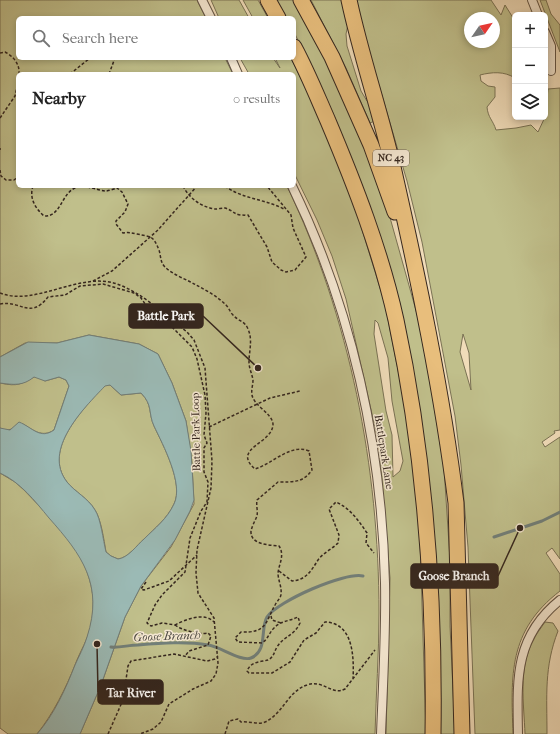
<!DOCTYPE html>
<html lang="en">
<head>
<meta charset="utf-8">
<style>
	:root { --surface:#fff; --page:#f2f2f2; --text:#222; --muted:#767676; --line:#e0e0e0 }
	body { margin:0; font-family:"IM FELL French Canon",serif; background:var(--page); color:var(--text) }
	.controls { position:absolute; right:12px; top:12px; display:grid; overflow:hidden; border-radius:6px; box-shadow:0 2px 6px #0003 }
	.controls button { width:36px; height:36px; display:grid; place-items:center; padding:0; border:0; border-bottom:1px solid var(--line); background:var(--surface); color:var(--text); font:20px sans-serif }
	.compass { position:absolute; left:464px; top:12px; width:36px; height:36px; border-radius:50%; background:var(--surface); box-shadow:0 2px 6px #0003; rotate:56deg }
	.list { margin:0; padding:0; list-style:none }
	h2 { display:flex; justify-content:space-between; align-items:center; height:52px; margin:0; padding:0 16px; font-size:17px }
	h2 small { font-size:13px; font-weight:400; color:var(--muted) }
	.icon { flex:none; width:22px; height:22px; fill:none; stroke:currentColor; stroke-width:2; stroke-linecap:round; stroke-linejoin:round }
	.map { position:relative; flex:none; width:560px; height:734px; overflow:hidden }
	.search { position:absolute; background:var(--surface); box-shadow:0 2px 6px #0003; left:16px; top:16px; width:280px; height:44px; display:flex; align-items:center; gap:10px; box-sizing:border-box; padding:0 14px; border-radius:6px; color:var(--muted); font-size:15px }
	.panel { position:absolute; background:var(--surface); box-shadow:0 2px 6px #0003; left:16px; top:72px; width:280px; height:116px; border-radius:6px }
	.map>svg:first-child { display:block }
</style>
</head>
<body>
<div class="map">
<svg width="560" height="734" viewBox="0 0 560 734">
	<rect width="100%" height="100%" fill="#f0dcb9"/>
	<filter id="stains"><feTurbulence type="fractalNoise" baseFrequency=".005" numOctaves="4"/><feColorMatrix values="0 0 0 0 .2 0 0 0 0 .09 0 0 0 0 .02 0 0 0 .5 -.17"/></filter>
	<radialGradient id="worn" r=".72"><stop offset=".6" stop-color="#630" stop-opacity="0"/><stop offset="1" stop-color="#630" stop-opacity=".3"/></radialGradient>
	<path fill="#c0bf8b" stroke="#7a7254" fill-rule="evenodd" d="M0 0H197L206 18H18V58H225L233 74H18V186H287C350 318 379 467 379 613 379 653 376 694 375 734H80L101 685 125 617 141 586 171 547 194 504 192 464 186 421 172 383 158 354 139 344 89 335 57 343H25L0 357Z
		M211 0H239L249 18H219Z
		M243 0H258L268 18H253Z
		M276 0H297L349 108 389 214 417 314 426 353 444 468 450 560V626L455 734H440L431 501 357 177 333 113 294 32V18H287Z
		M311 0H345L349 20 346 34 347 46 361 91 367 101 371 100 377 120 370 123 346 68Z
		M354 0H491L501 15 505 5 515 21V78C504 71 492 72 480 75L481 81 488 86 495 87V97L487 107C488 118 493 120 496 130L516 128 531 125 538 132 545 117 548 89 560 88V430L554 431 555 433 542 442 545 447 560 437V559L552 548 546 553 560 574V591C508 631 511 675 513 734H475L468 547 461 465 455 416 422 242 407 181ZM470 18H494V42H470ZM463 334 469 353 471 390 460 352Z
		M540 0H546L551 14 560 25V52Z
		M240 58H273L280 68 275 58H291L317 110 355 207 385 304 397 365 407 415 419 507 426 734H386L390 578 379 445 346 299 332 256 317 220 294 173V74H249ZM375 320 378 323 388 358 392 401 403 461 400 471 393 477 392 435 386 411 374 334Z
		M36 376 45 381 59 377 66 380 69 386 54 430C42 438 33 430 23 424 14 427 9 433 0 428V383C19 387 20 384 36 376Z
		M105 385H110L121 395 141 393C153 405 148 413 154 426 163 445 184 484 174 504 167 519 155 528 144 539 137 545 128 558 118 559L111 556 106 552C104 540 101 519 95 510 88 498 75 492 67 482 42 450 83 409 105 385Z
		M0 473 15 482 24 490C61 529 103 566 91 625 88 640 80 651 75 665 66 688 53 714 37 734H8L0 728Z
		M545 622 553 623 558 631C544 667 547 696 547 734H525C524 705 518 668 533 641 536 634 541 628 545 622Z"/>
	<path fill="#9bbab5" stroke="#727f79" fill-rule="evenodd" d="M89 335 139 344 158 354 172 383 186 421 191 451 194 500 190 511 175 540 141 586 125 617 101 685 80 734H37C54 715 66 688 75 665 79 656 84 647 87 637 104 585 82 555 49 518 35 501 20 482 0 473V428L10 430 19 422C32 427 40 440 54 430L69 386 66 380 59 377 45 381 34 377C23 386 14 385 0 383V357L28 342 57 343ZM110 385 121 395 141 393C153 405 148 413 154 426 163 445 184 484 174 504 167 519 155 528 144 539 137 545 128 558 118 559L111 556 106 552C103 540 101 519 95 510 88 498 75 492 67 482 42 450 83 409 105 386Z"/>
	<g fill="none" stroke-linecap="round" stroke-linejoin="round">
		<path stroke="#727f79" stroke-width="3" d="M494 537 542 521 560 512
			M111 647C119 648 129 645 138 645 161 643 186 641 208 645 219 646 241 662 251 658 268 651 260 629 267 617 278 601 344 572 363 576"/>
		<defs>
			<path id="minor" d="M202 0 211 18
				M532 0 538 15
				M545 32 551 46V71
				M231 58 238 74
				M292 186C352 309 382 447 385 583 386 633 383 684 381 734
				M518 734C517 680 514 637 560 600"/>
			<path id="motorway" d="M268 0 278 18
				M301 0 332 57 371 145 395 212
				M349 0C361 56 380 111 393 167 418 277 442 391 456 503L462 734
				M294 47C307 71 317 96 328 121 355 185 381 252 396 320 425 455 435 596 433 734"/>
		</defs>
		<use href="#minor" stroke="#635445" stroke-width="10"/>
		<use href="#motorway" stroke="#34261e" stroke-width="17"/>
		<path stroke="#34261e" stroke-width="1.5" stroke-dasharray="3 2" stroke-linecap="butt" d="M0 53 5 52C13 56 20 64 19 74
			M70 74 90 58
			M109 74 115 58
			M0 118 15 96 18 83
			M0 148V150
			M0 170 1 176 6 180H14L18 177
			M33 186C29 198 35 208 44 216 61 217 61 194 75 188 84 184 96 190 105 191 109 191 114 189 117 188L122 192 128 204 125 212 116 221V224L123 233C129 232 132 233 137 234 151 237 153 235 159 250 161 256 160 262 165 267 173 275 186 279 196 285 206 290 218 297 226 305 229 308 230 312 233 315 238 321 245 321 248 329 253 340 249 351 249 362 249 368 252 374 253 380 253 385 251 390 252 395 254 406 272 413 273 424 273 444 231 448 255 469 272 464 291 443 309 451L312 470C303 483 293 482 278 482L257 500C256 505 258 511 257 516 255 521 252 526 251 531 250 545 270 545 279 546 285 555 279 564 278 573 278 580 282 587 281 594 281 598 277 601 275 605 265 623 267 633 241 632L235 638 238 642 262 643C268 639 269 633 274 628 280 621 290 621 298 617L300 623C294 636 284 636 277 647 274 652 274 657 268 660 261 662 251 661 247 671L249 673H272L290 662 304 640 316 633 325 622C354 623 354 658 353 680
			M183 186C189 198 201 207 215 209 218 209 222 208 225 208 235 211 233 216 248 215L267 247 272 262 281 270 286 272 295 270 306 257 293 228 291 215 267 186
			M225 186C242 199 265 199 284 209
			M93 281 112 271 158 230 197 186
			M0 293C35 307 80 271 117 284 143 293 165 315 187 332L194 340 205 368 212 461 211 488 197 550 196 573 198 593 214 618 218 663 216 674 211 681 193 689 169 704 161 722 153 729 140 734
			M0 304C21 300 30 320 48 297L65 295 80 286 103 284 134 293 141 298 152 314 163 318 192 347 197 359 205 395 206 413 204 435 207 443 204 448V472L208 482 207 502 201 511 190 538 185 572 162 595 155 605 147 623 151 626 162 623 175 625
			M209 427 270 398 300 391
			M279 571 292 581C306 580 311 571 318 560 323 553 332 549 338 543L339 535 329 509 336 502C350 508 359 521 367 533L366 543 374 553
			M146 582 141 589 144 590 169 581 197 555
			M271 616 272 620 281 623
			M175 625C181 630 200 635 208 633L211 636 208 645 189 651 185 656
			M175 625C186 619 205 612 214 622
			M108 734 123 700 128 666 131 661 174 654 207 661 215 659 218 656
			M225 734 229 721 238 719 241 722C249 721 258 725 265 722 283 714 288 691 307 685 323 679 332 696 345 689L375 650"/>
		<use href="#minor" stroke="#f5e8d2" stroke-width="8"/>
		<use href="#motorway" stroke="#e8be7c" stroke-width="15"/>
	</g>
	<g text-anchor="middle" dominant-baseline="central" stroke-width="3" stroke-linejoin="round" paint-order="stroke">
		<rect fill="#f5e8d2" stroke="#6e6054" stroke-width="1" x="373" y="150" width="36" height="16" rx="3"/>
		<g font-size="10" font-weight="bold" fill="#34261e">
			<text x="391" y="158">NC 43</text>
		</g>
		<g font-size="11" fill="#34261e" stroke="#f5e8d2">
			<text transform="translate(196 432) rotate(-91)">Battle Park Loop</text>
			<text transform="translate(384 452) rotate(81)">Battlepark Lane</text>
		</g>
		<g font-size="12" font-style="italic" fill="#4e4b44" stroke="#f5e8d2">
			<text transform="translate(167 636) rotate(-2)">Goose Branch</text>
		</g>
	</g>
	<path fill="none" stroke="#34261e" stroke-width="1.5" d="M258 368L203 316M520 528L498 576M97 644L98 692"/>
	<g fill="#34261e" stroke="#f5e8d2" stroke-width="1.5">
		<circle cx="258" cy="368" r="4"/>
		<circle cx="520" cy="528" r="4"/>
		<circle cx="97" cy="644" r="4"/>
	</g>
	<g fill="#34261e" stroke="#34261e" stroke-width="1.5">
		<rect x="129" y="304" width="74" height="24" rx="4"/>
		<rect x="411" y="564" width="87" height="24" rx="4"/>
		<rect x="98" y="680" width="65" height="24" rx="4"/>
	</g>
	<g font-size="12" text-anchor="middle" font-weight="bold" fill="#fff">
		<text x="166" y="320">Battle Park</text>
		<text x="454" y="580">Goose Branch</text>
		<text x="131" y="697">Tar River</text>
	</g>
	<rect width="100%" height="100%" filter="url(#stains)"/>
	<rect width="100%" height="100%" fill="url(#worn)"/>
</svg>
<div class="controls">
<button>+</button>
<button>−</button>
<button><svg class="icon" aria-label="layers" viewBox="0 0 24 24"><path d="M12 4l9 5-9 5-9-5zM3 14l9 5 9-5"/></svg></button>
</div>
<svg class="compass" viewBox="-18 -18 36 36"><path d="M0-13l5 13h-10z" fill="#e53935"/><path d="M0 13l5-13h-10z" fill="#767676"/></svg>
<div class="search"><svg class="icon" aria-label="search" viewBox="0 0 24 24"><circle cx="10" cy="10" r="6"/><path d="M15 15l6 6"/></svg>Search here</div>
<section class="panel">
<h2>Nearby<small>0 results</small></h2>
<ul class="list">
</ul>
</section>
</div>
</body>
</html>
